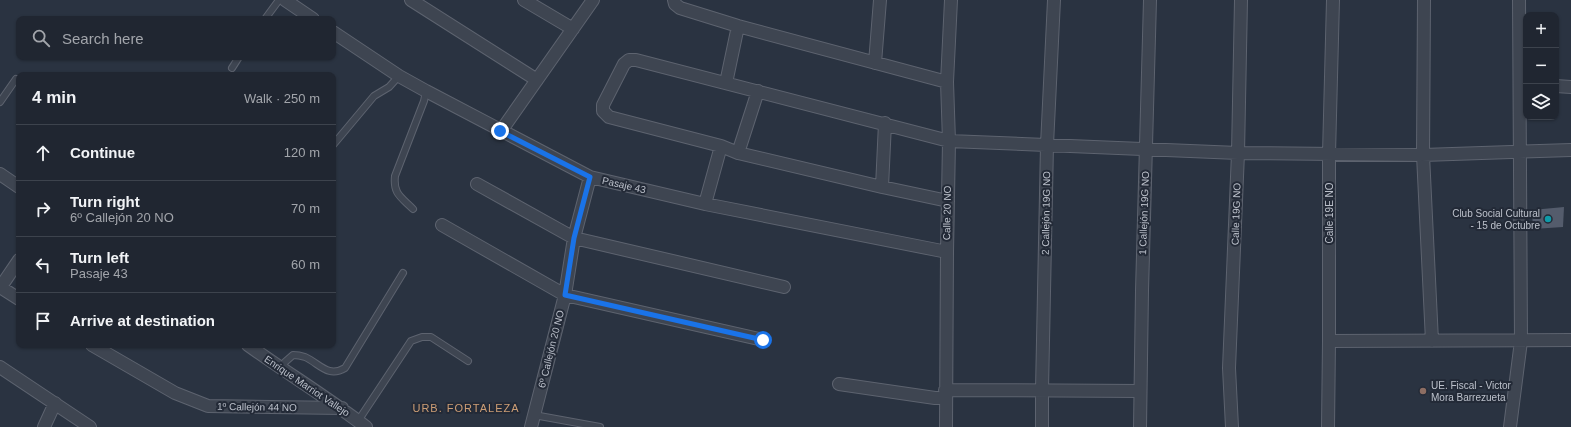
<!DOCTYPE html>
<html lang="en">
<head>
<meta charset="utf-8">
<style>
	:root { --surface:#202631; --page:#2d323d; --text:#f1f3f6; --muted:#a2a5ab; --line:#3d434d }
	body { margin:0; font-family:Arial,sans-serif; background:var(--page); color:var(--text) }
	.controls { position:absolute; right:12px; top:12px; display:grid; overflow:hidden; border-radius:8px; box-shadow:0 1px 3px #0004 }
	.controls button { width:36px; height:36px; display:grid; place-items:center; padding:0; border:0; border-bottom:1px solid var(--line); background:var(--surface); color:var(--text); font:20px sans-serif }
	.stop { position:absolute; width:12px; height:12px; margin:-9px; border:3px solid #1a73e8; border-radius:50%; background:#fff }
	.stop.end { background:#1a73e8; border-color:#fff; box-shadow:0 1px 4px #0008 }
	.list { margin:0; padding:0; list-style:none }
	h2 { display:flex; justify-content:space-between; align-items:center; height:52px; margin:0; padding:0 16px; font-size:17px }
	h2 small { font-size:13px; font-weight:400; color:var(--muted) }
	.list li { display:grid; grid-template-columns:26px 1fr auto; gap:12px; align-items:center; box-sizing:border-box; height:56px; padding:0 16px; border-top:1px solid var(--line) }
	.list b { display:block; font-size:15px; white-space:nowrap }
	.list p { margin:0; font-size:13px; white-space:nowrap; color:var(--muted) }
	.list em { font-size:13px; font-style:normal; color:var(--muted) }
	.icon { flex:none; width:22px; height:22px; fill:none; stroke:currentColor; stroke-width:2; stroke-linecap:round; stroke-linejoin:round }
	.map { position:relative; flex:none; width:1571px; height:427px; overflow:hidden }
	.search { position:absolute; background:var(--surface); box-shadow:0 1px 3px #0004; left:16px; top:16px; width:320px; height:44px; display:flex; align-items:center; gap:10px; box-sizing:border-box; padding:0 14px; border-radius:8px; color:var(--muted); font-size:15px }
	.panel { position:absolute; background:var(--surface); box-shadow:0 1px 3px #0004; left:16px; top:72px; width:320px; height:276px; border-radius:8px }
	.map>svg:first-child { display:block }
</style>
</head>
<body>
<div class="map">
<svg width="1571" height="427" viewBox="0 0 1571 427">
	<rect width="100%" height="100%" fill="#2a3341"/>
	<path fill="#545c6c" d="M1564 207 1563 227 1533 229 1532 210Z"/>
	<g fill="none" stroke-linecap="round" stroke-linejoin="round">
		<defs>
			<path id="service" d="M265 19 279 0
				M232 68 239 57
				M0 102 16 79
				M333 145 374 96 389 87 399 76
				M413 209C401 197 393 194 395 176L424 101 426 91
				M281 369 285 362 293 355C297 355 302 356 305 357 320 364 328 378 345 368L403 273
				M534 415 600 427
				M358 421 411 341 422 337H431L468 361"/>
			<path id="minor" d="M285 0 313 19
				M411 0 537 80
				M524 0 573 29
				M674 0 675 4 680 8 738 26 947 82
				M1424 0 1423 155 1432 341
				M333 32 399 76 426 91 590 177 705 204 947 252
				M875 63 880 0
				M726 83 738 26
				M1556 86 1571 87
				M501 131 593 0
				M738 153 758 91
				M0 174 19 187
				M477 184 574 238 784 287
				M882 187 885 123
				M948 201 882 187 738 153 721 146 609 117 603 111V105L624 64 629 60H636L949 141 1238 153 1423 155 1571 150
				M705 204 721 146
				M442 225 565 295 763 340
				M0 287 19 299
				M0 288 19 260
				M1329 341 1571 340
				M92 345 175 393 208 406 342 408
				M248 345C287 373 328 398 366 427
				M0 367 90 427
				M839 384 935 398 946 397
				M945 390 1140 391
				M44 427 55 403
				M531 427 565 295 574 238 590 177
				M946 427 947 252 949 141 947 82 951 0
				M1042 427V390L1047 145 1054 0
				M1140 427 1142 291 1150 0
				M1232 427 1229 368 1238 153 1241 0
				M1328 427 1329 341V154L1333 0
				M1510 427 1521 341 1519 0"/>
		</defs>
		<use href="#service" stroke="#5d636f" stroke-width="8"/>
		<use href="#minor" stroke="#5d636f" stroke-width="14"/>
		<use href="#service" stroke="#3e4551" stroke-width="6"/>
		<use href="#minor" stroke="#3e4551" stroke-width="12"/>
	</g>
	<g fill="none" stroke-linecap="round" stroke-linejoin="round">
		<path stroke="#1a73e8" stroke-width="5" d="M500 131 590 177 574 238 565 295 763 340"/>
	</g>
	<circle fill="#0f9aa8" stroke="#232a37" stroke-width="1.5" cx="1548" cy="219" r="4"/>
	<circle fill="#8d6e63" stroke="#232a37" stroke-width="1.5" cx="1423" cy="391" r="4"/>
	<g text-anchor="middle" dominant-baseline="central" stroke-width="4" stroke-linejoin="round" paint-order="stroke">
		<g font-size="10" fill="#bcc1cb" stroke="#232a37">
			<text transform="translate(624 185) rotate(13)">Pasaje 43</text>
			<text transform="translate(947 213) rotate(-89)">Calle 20 NO</text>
			<text transform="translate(1046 213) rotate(-89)">2 Callejón 19G NO</text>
			<text transform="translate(1144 213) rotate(-88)">1 Callejón 19G NO</text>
			<text transform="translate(1329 213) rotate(-90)">Calle 19E NO</text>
			<text transform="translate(1236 214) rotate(-88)">Calle 19G NO</text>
			<text transform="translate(551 349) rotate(-76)">6º Callejón 20 NO</text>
			<text transform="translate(307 386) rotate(34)">Enrique Marriot Vallejo</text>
			<text transform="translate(257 407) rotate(1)">1º Callejón 44 NO</text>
		</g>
		<g font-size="10" fill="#bcc1cb" stroke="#232a37" text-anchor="end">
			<text x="1540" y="213">Club Social Cultural<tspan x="1540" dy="12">- 15 de Octubre</tspan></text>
			<text x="1431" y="385" text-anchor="start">UE. Fiscal - Victor<tspan x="1431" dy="12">Mora Barrezueta</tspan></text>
		</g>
		<g font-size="11" letter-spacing="1" fill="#cd9e75" stroke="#232a37">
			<text x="466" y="408">URB. FORTALEZA</text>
		</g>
	</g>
</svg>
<div class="controls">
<button>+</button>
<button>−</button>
<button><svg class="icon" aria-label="layers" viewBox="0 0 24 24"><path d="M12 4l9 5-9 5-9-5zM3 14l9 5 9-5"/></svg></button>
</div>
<div class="stop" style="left:763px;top:340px"></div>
<div class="stop end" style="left:500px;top:131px"></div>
<div class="search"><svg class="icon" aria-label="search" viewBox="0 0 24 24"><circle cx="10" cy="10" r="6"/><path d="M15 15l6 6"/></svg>Search here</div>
<section class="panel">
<h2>4 min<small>Walk · 250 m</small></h2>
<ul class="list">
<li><svg class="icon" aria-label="ahead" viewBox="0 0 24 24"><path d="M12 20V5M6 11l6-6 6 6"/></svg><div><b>Continue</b></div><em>120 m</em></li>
<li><svg class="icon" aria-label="right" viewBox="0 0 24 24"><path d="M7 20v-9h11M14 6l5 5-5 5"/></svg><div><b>Turn right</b><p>6º Callejón 20 NO</p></div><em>70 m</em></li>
<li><svg class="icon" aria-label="left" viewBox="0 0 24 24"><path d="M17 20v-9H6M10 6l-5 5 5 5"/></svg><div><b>Turn left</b><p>Pasaje 43</p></div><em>60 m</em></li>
<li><svg class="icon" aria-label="arrive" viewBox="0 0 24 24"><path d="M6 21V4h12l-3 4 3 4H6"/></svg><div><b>Arrive at destination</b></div></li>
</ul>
</section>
</div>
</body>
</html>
